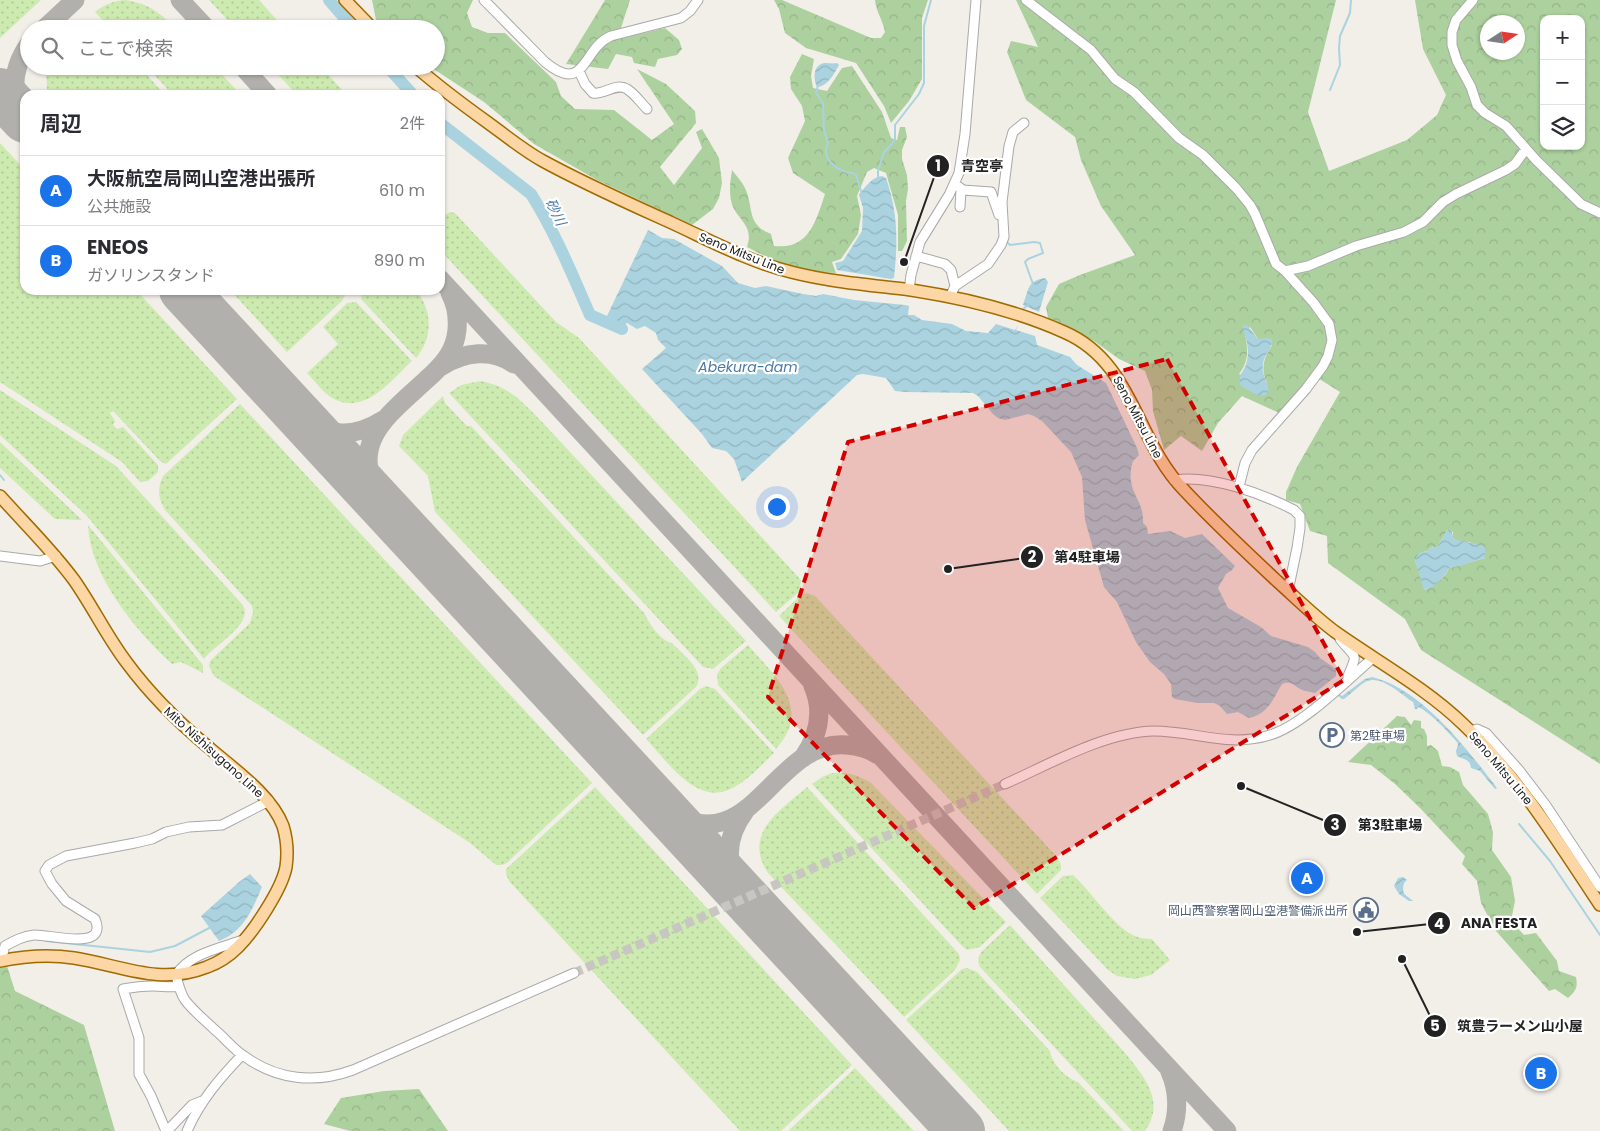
<!DOCTYPE html>
<html lang="ja">
<head>
<meta charset="utf-8">
<style>
	:root { --surface:#fff; --page:#f7f7f7; --text:#2b2b33; --muted:#7c7c81; --line:#e1e1e2; --accent:#1a73e8 }
	body { margin:0; font-family:Poppins,"Noto Sans JP",sans-serif; background:var(--page); color:var(--text) }
	.controls { position:absolute; right:15px; top:15px; display:grid; overflow:hidden; border-radius:10px; box-shadow:0 1px 4px #0004 }
	.controls button { width:45px; height:45px; display:grid; place-items:center; padding:0; border:0; border-bottom:1px solid var(--line); background:var(--surface); color:var(--text); font:25px sans-serif }
	.compass { position:absolute; left:1480px; top:15px; width:45px; height:45px; border-radius:50%; background:var(--surface); box-shadow:0 1px 4px #0004; rotate:78deg }
	.you { position:absolute; left:776px; top:506px; width:18px; height:18px; margin:-12px; border:4px solid #fff; border-radius:50%; background:#1a73e8; box-shadow:0 0 0 8px #1a73e833 }
	.badge { display:grid; place-items:center; width:32px; height:32px; border-radius:50%; background:var(--accent); color:#fff; font-size:16px; font-weight:700 }
	.pin { position:absolute; translate:-50% -50%; border:2px solid #fff; box-shadow:0 1px 5px #0006 }
	.list { margin:0; padding:0; list-style:none }
	h2 { display:flex; justify-content:space-between; align-items:center; height:65px; margin:0; padding:0 20px; font-size:21px }
	h2 small { font-size:16px; font-weight:400; color:var(--muted) }
	.list li { display:grid; grid-template-columns:32px 1fr auto; gap:15px; align-items:center; box-sizing:border-box; height:70px; padding:0 20px; border-top:1px solid var(--line) }
	.list b { display:block; font-size:19px; white-space:nowrap }
	.list p { margin:0; font-size:16px; white-space:nowrap; color:var(--muted) }
	.list em { font-size:16px; font-style:normal; color:var(--muted) }
	.icon { flex:none; width:28px; height:28px; fill:none; stroke:currentColor; stroke-width:2; stroke-linecap:round; stroke-linejoin:round }
	.map { position:relative; flex:none; width:1600px; height:1131px; overflow:hidden }
	.search { position:absolute; background:var(--surface); box-shadow:0 1px 4px #0004; left:20px; top:20px; width:425px; height:55px; display:flex; align-items:center; gap:12px; box-sizing:border-box; padding:0 18px; border-radius:28px; color:var(--muted); font-size:19px }
	.panel { position:absolute; background:var(--surface); box-shadow:0 1px 4px #0004; left:20px; top:90px; width:425px; height:205px; border-radius:15px }
	.map>svg:first-child { display:block }
</style>
</head>
<body>
<div class="map">
<svg width="1600" height="1131" viewBox="0 0 1600 1131">
	<defs>
		<pattern id="grass-dots" width="8" height="8" patternUnits="userSpaceOnUse" patternTransform="scale(1.25)"><rect width="8" height="8" fill="#cdebb0"/><path d="M2 2h.1M6 6h.1" fill="none" stroke="#b0c997" stroke-width="1.8" stroke-linecap="round"/></pattern>
		<pattern id="forest-crowns" width="20" height="18" patternUnits="userSpaceOnUse" patternTransform="scale(1.25)"><rect width="20" height="18" fill="#add19e"/><path d="M2 6a3 3 0 1 1 6 0M12 15a3 3 0 1 1 6 0" fill="none" stroke="#95b388"/></pattern>
		<pattern id="water-waves" width="16" height="10" patternUnits="userSpaceOnUse" patternTransform="scale(1.25)"><rect width="16" height="10" fill="#aad3df"/><path d="M0 5q4-4 8 0t8 0" fill="none" stroke="#92b5bf"/></pattern>
	</defs>
	<rect width="100%" height="100%" fill="#f2efe9"/>
	<path fill="url(#grass-dots)" d="M0 0H41L0 38Z
		M125 0C150 4 159 12 176 29H111L95 12C105 4 113 1 125 0Z
		M209 0H259L285 29H236Z
		M46 66H139L165 95H50L47 89Z
		M146 66H214L241 95H173Z
		M270 66H320L347 95H297Z
		M0 143 25 170V290H136L237 399 166 464 160 461 113 411 110 413 115 421 113 425 117 429 123 427 158 465V472L148 481 140 482 122 462 0 382Z
		M450 212 455 213 556 322 579 338 801 580 800 591 776 612 440 250V218Z
		M230 290H344L345 295 342 301 287 352Z
		M362 290H416C433 311 433 338 416 358L361 299Z
		M356 302 412 361C390 381 363 419 329 396 321 390 314 380 307 373L338 344 323 327 347 303Z
		M480 381C510 386 523 403 543 423L746 641 713 669 703 667 449 393 461 385Z
		M0 390 116 466 242 604C256 623 214 645 204 659L87 516 0 435Z
		M443 396 445 403 467 426H471L645 614C649 624 661 641 672 643 683 655 706 670 696 687L643 735 435 512 428 476 399 446 403 435Z
		M240 404 592 783 507 863 502 865H496L470 843 214 676 209 666 210 661 250 623 253 612 252 606 165 510C158 498 157 489 163 476Z
		M0 442 82 520 55 519 0 468Z
		M88 525 203 665V673L181 662 172 664C136 631 90 576 88 525Z
		M806 593 815 596 1056 856 1061 864V870L1037 894 779 616 801 595Z
		M748 645C767 668 801 696 789 729 786 736 781 743 776 749L718 685 717 674 721 668Z
		M706 686 715 689 774 753C762 764 750 778 736 786 699 810 669 763 646 739L700 689Z
		M832 773C848 772 858 775 871 783L1006 922 980 947 967 950 962 946 812 784 822 777Z
		M595 787 852 1065 781 1131H740L509 881 506 874V869Z
		M807 787 959 954 960 960 955 970 904 1017 768 873C742 833 780 811 807 787Z
		M1073 875C1091 891 1113 926 1133 935 1139 938 1145 939 1152 939L1170 960 1151 975 1135 979 1117 976 1108 970 1040 898 1063 876Z
		M1010 925 1126 1054C1144 1077 1166 1101 1145 1131H1132L980 967C977 961 978 957 982 951Z
		M967 968 977 972 1050 1051C1052 1064 1066 1078 1078 1082L1124 1131H1009L906 1020 962 969Z
		M855 1068 914 1131H788Z"/>
	<path fill="url(#forest-crowns)" fill-rule="evenodd" d="M372 0H473L467 13 472 27 488 33H505L556 82 561 96 575 109 614 110 652 140 674 124 637 69 666 84 695 111 696 123 660 167 674 185 702 148 696 132 702 129 719 158 722 183 719 198 713 209 692 225 597 180 534 144 484 102 429 66H436V29H386L376 20Z
		M605 0H630L621 28 623 38 665 28 679 40 682 49 677 55 658 59 655 67 634 63 632 57 616 54 608 69 566 64Z
		M774 0H782L871 38H881L885 32C883 20 876 12 875 0H928L922 18V79L909 101 891 123 884 106 856 63 806 48 785 33 779 9Z
		M1016 0H1336L1308 112 1329 171 1407 140 1437 115 1446 95 1423 49 1415 0H1600V764L1421 650 1405 619 1328 563 1327 536 1310 531 1300 504 1286 500V492L1297 467 1340 392 1313 375 1279 413 1242 396 1218 423 1202 451 1181 436 1164 450 1153 411 1152 390 1145 371 1119 359 1094 341 1048 318 1046 307 1059 284 1080 275 1135 255 1101 206 1081 160 1075 137 1026 100 1007 52 1011 41 1038 47ZM1544 19H1581V146H1544ZM1488 22H1518V52H1488ZM1250 327 1258 339H1264L1272 345C1264 358 1260 368 1267 383L1239 374C1249 362 1248 349 1245 333ZM1448 529 1453 532V538C1457 542 1464 543 1470 542L1485 558C1472 561 1461 565 1449 568 1444 579 1436 585 1425 590L1415 560 1423 552 1428 551 1430 548 1437 547Z
		M802 54 814 59 811 76 813 88 827 91 842 68 852 66 882 112 891 138 897 140 900 127H905L907 137 902 150V159L907 175 908 189 906 201 907 241 902 251H898V215L886 173 874 168 867 172 857 196 861 215 858 234 841 259 832 262 836 273C800 271 778 264 747 247 753 228 743 224 734 209 728 198 730 182 732 170 736 175 741 181 744 186 755 207 745 224 771 234L774 246C809 250 816 221 825 194L793 173 788 158 805 121 802 106 791 89 790 77Z
		M1397 716 1405 717 1411 725 1414 720 1421 721V728L1424 729 1427 736V746L1431 745 1438 751 1442 766 1450 767 1459 772 1463 785 1488 814 1493 832 1492 850 1511 877 1515 901 1511 921 1524 935 1536 933 1557 961 1559 971 1576 977C1578 987 1576 991 1568 998L1555 989 1549 991 1496 931 1481 903 1477 881 1462 864 1465 856 1420 808 1395 784 1371 765 1348 762Z
		M0 944 15 991 84 1025 115 1131H0Z
		M419 1089 448 1131H350L324 1124 341 1098 384 1091Z"/>
	<path fill="url(#water-waves)" d="M837 63 839 65C834 74 828 86 817 87 813 79 813 65 824 63 829 63 832 64 837 63Z
		M882 176 886 178C898 212 898 242 894 278L891 279 837 270 835 263 843 261 862 231 863 208 859 195C865 187 872 177 882 176Z
		M648 230 662 238 674 239 722 266 738 283 755 288 766 286 803 294 816 296 823 294 854 300 905 305 909 306 908 315H914L922 320 952 324 966 331 988 333 996 324 1015 330 1018 325 1016 330 1035 336 1037 345 1070 357 1077 365 1106 383 1137 448 1139 455 1133 461C1131 467 1130 475 1131 481 1133 497 1144 503 1143 523L1147 527 1148 534 1170 531 1185 538 1202 534 1235 566 1232 570 1226 574 1218 588 1228 608 1261 627 1271 636 1308 647 1315 652 1320 658 1336 669V676L1315 693C1311 692 1306 691 1302 690 1294 686 1292 680 1282 684 1273 699 1268 714 1249 718L1238 712 1227 714 1220 706 1214 703H1197L1175 699 1172 697 1171 684 1164 674 1150 662 1136 642 1117 602 1104 587 1085 520 1082 477 1071 452 1042 421 1034 416 1028 414 1005 420 998 418 993 414 978 396 973 393 905 392 895 391 886 378 863 374 857 375 742 482 734 459 726 451 712 448 702 434 642 369 666 348 658 340 656 333 645 326 637 329 627 323 624 325 607 316Z
		M1045 278 1048 282 1039 312 1023 305C1029 289 1027 281 1045 278Z
		M1246 324 1258 339 1269 338 1272 340C1272 349 1264 355 1263 364 1261 374 1268 382 1269 392 1260 401 1249 390 1240 385 1238 376 1241 375 1245 367 1250 356 1248 339 1242 328Z
		M1448 529H1451L1454 539C1465 543 1475 542 1485 547V558L1470 562 1464 565 1449 568C1444 578 1436 587 1424 590L1415 560 1419 553 1428 551 1430 548 1437 547Z
		M1372 677C1422 689 1467 749 1497 788L1495 789 1480 771 1471 768C1470 759 1465 760 1457 756L1456 751 1458 745 1457 742C1448 732 1430 712 1418 707L1417 709H1415L1413 702C1402 695 1382 675 1367 681 1359 685 1351 694 1344 699H1342L1337 695 1339 694 1342 696 1365 679Z
		M250 874 262 887C252 910 244 931 219 941L201 916 239 882Z
		M1403 877 1407 880 1404 883C1401 896 1406 894 1413 901H1409L1399 894 1394 886 1398 878Z"/>
	<g fill="none" stroke-linecap="round" stroke-linejoin="round">
		<path stroke="#aad3df" stroke-width="2" d="M818 85 816 93 823 103 824 130 828 143C819 159 840 173 853 173L856 175 862 194
			M1330 90 1340 65 1339 48 1340 36 1350 13 1351 0
			M878 177V171L884 152 892 144 895 139V125L919 94 924 83V26L931 0
			M1006 241 1010 245 1034 242 1040 243 1043 253 1028 259 1025 262 1033 284
			M1022 310 1028 305
			M0 475 4 480
			M1519 824 1550 861 1600 935
			M46 941 150 952 175 946 211 927"/>
		<path stroke="#aad3df" stroke-width="12" d="M329 0 354 29
			M387 66 413 95
			M440 123 531 194C555 232 572 274 590 315L622 329"/>
		<path stroke="#b1b0ac" stroke-width="19" d="M180 0 207 29
			M44 29 75 0
			M242 66 268 95
			M19 113C11 89 14 65 29 44
			M440 279 1227 1131
			M442 366C464 352 492 348 514 364
			M297 414C326 436 351 440 383 420
			M381 503C347 443 385 418 426 380 442 366 455 352 457 330 458 317 456 304 450 293
			M803 758C819 735 824 711 813 686
			M659 805C751 873 771 738 847 745 857 746 868 748 876 754
			M745 811C722 842 726 869 747 900
			M1170 1072C1178 1090 1179 1112 1172 1131"/>
		<path stroke="#b1b0ac" stroke-width="48" d="M0 92 25 119
			M183 290 961 1131"/>
		<path stroke="#c8c6c1" stroke-width="9" stroke-dasharray="9 4.5" stroke-linecap="butt" d="M574 973 1005 784"/>
		<defs>
			<path id="minor" d="M484 0 545 62C586 96 582 48 611 36L681 18 690 11 698 0
				M1026 0 1091 50 1115 79 1134 92 1179 138 1203 155 1236 188 1250 205 1255 214 1276 264 1285 271 1313 302 1329 324 1332 340 1328 356 1323 366 1306 389 1252 450 1245 463 1239 487
				M1473 0 1456 20 1452 32V45L1457 61 1471 87 1477 105 1485 113 1506 126 1536 160 1581 204 1600 213
				M579 71 585 84 593 93C604 95 617 82 627 89 635 94 641 103 647 109
				M955 184 963 190 991 192 999 215
				M960 207 961 189
				M916 256 945 264 951 270 955 286
				M1285 271 1308 266 1356 246 1404 232 1423 222 1443 202 1456 194 1506 170 1515 164 1526 149
				M909 290 911 275 920 242 949 195 959 173 965 134 976 0
				M950 297 955 286 988 264 1001 245 1004 237 1002 202 1009 146 1013 132 1024 123
				M1174 480C1210 474 1263 494 1294 510L1300 516V528L1297 548 1288 591
				M0 556 40 561 56 556
				M1340 639C1355 659 1359 651 1348 676
				M1470 731 1477 729 1486 733 1519 770 1545 804 1600 887
				M1005 784C1050 764 1105 732 1154 731 1195 731 1229 748 1270 735 1303 725 1346 681 1373 658
				M243 940C220 948 189 954 176 975 178 983 180 993 185 1000 193 1011 206 1021 215 1030 225 1038 233 1049 244 1056 277 1080 315 1084 353 1070L574 973
				M1 961 5 946C14 941 23 936 34 935 49 934 109 952 95 919L66 901 52 884 45 871 49 865 66 856 135 843 152 839 166 832 189 827 222 825 269 801
				M166 1131 151 1096 139 1074V1038L123 989C134 987 143 986 153 986 163 986 170 988 179 986
				M167 1131 192 1105 202 1101
				M187 1131C200 1101 220 1078 242 1055"/>
			<path id="major" d="M345 0 373 29
				M415 66C438 86 462 104 487 122 505 135 523 150 543 161 585 184 628 203 672 223 711 241 750 262 791 272 830 282 871 285 911 290 963 298 1015 310 1064 332 1134 362 1135 441 1185 491 1214 522 1246 552 1277 581 1296 598 1314 616 1334 631 1376 661 1426 688 1463 724 1518 776 1558 842 1600 905
				M0 496C25 524 52 550 74 580 93 607 107 637 127 663 150 694 177 721 207 746 232 768 271 794 283 826 287 839 288 853 286 867 282 889 254 931 238 947 229 956 218 963 207 967 159 986 120 965 74 958 49 954 24 956 0 961"/>
		</defs>
		<use href="#minor" stroke="#a9a9a9" stroke-width="11"/>
		<use href="#major" stroke="#a06b00" stroke-width="14"/>
		<use href="#minor" stroke="#fff" stroke-width="9"/>
		<use href="#major" stroke="#fcd6a4" stroke-width="11"/>
	</g>
	<path fill="#d40000" fill-opacity="0.2" stroke="#d40000" stroke-width="4" stroke-dasharray="10 6" stroke-linejoin="round" d="M1167 359 1344 680 974 908 768 697 848 442Z"/>
	<defs>
		<symbol id="parking-ring" viewBox="-11 -11 22 22"><circle r="9.5" fill="#fff" stroke="#5c6f8a" stroke-width="1.5"/><path d="M-3.5-5.5H1a3.5 3.5 0 0 1 0 7H-1V5.5H-3.5ZM-1-3.4V-.6H.8a1.4 1.4 0 0 0 0-2.8Z" fill="#5c6f8a"/></symbol>
		<symbol id="civic-ring" viewBox="-11 -11 22 22"><circle r="9.5" fill="#fff" stroke="#5c6f8a" stroke-width="1.5"/><path d="M-.6-6.5H3V-4.5H.6V-3L4-1V1h2V6H-6V1h2V-1L-.6-3ZM-1.2 2.5V6h2.4V2.5Z" fill="#5c6f8a"/></symbol>
	</defs>
	<g fill-rule="evenodd">
		<use href="#parking-ring" x="1318" y="721" width="28" height="28"/>
		<use href="#civic-ring" x="1352" y="896" width="28" height="28"/>
	</g>
	<g text-anchor="middle" dominant-baseline="central" stroke-width="4.5" stroke-linejoin="round" paint-order="stroke">
		<g font-size="12" fill="#222" stroke="#fff">
			<text transform="translate(742 253) rotate(22)">Seno Mitsu Line</text>
			<text transform="translate(1138 417) rotate(62)">Seno Mitsu Line</text>
			<text transform="translate(214 752) rotate(42)">Mito Nishisugano Line</text>
			<text transform="translate(1501 768) rotate(50)">Seno Mitsu Line</text>
		</g>
		<g font-size="12" fill="#4e5e75" stroke="#fff" text-anchor="start">
			<text x="1350" y="735">第2駐車場</text>
			<text x="1348" y="910" text-anchor="end">岡山西警察署岡山空港警備派出所</text>
		</g>
		<g font-size="14" font-style="italic" fill="#4a7aab" stroke="#fff">
			<text transform="translate(556 212) rotate(64)">砂川</text>
			<text x="748" y="367">Abekura-dam</text>
		</g>
	</g>
	<path fill="none" stroke="#222" stroke-width="2" d="M904 262L938 166M948 569L1032 557M1241 786L1335 825M1357 932L1439 923M1402 959L1435 1026"/>
	<g fill="#222" stroke="#fff" stroke-width="2">
		<circle cx="904" cy="262" r="5"/>
		<circle cx="948" cy="569" r="5"/>
		<circle cx="1241" cy="786" r="5"/>
		<circle cx="1357" cy="932" r="5"/>
		<circle cx="1402" cy="959" r="5"/>
		<circle cx="938" cy="166" r="12"/>
		<circle cx="1032" cy="557" r="12"/>
		<circle cx="1335" cy="825" r="12"/>
		<circle cx="1439" cy="923" r="12"/>
		<circle cx="1435" cy="1026" r="12"/>
	</g>
	<g font-size="15" text-anchor="middle" font-weight="bold" fill="#fff">
		<text x="938" y="171">1</text>
		<text x="1032" y="562">2</text>
		<text x="1335" y="830">3</text>
		<text x="1439" y="929">4</text>
		<text x="1435" y="1031">5</text>
	</g>
	<g font-size="14" text-anchor="middle" font-weight="bold" fill="#222" stroke="#fff" stroke-width="4.5" stroke-linejoin="round" paint-order="stroke">
		<text x="982" y="171">青空亭</text>
		<text x="1087" y="562">第4駐車場</text>
		<text x="1390" y="830">第3駐車場</text>
		<text x="1499" y="928">ANA FESTA</text>
		<text x="1520" y="1031">筑豊ラーメン山小屋</text>
	</g>
</svg>
<div class="controls">
<button>+</button>
<button>−</button>
<button><svg class="icon" aria-label="layers" viewBox="0 0 24 24"><path d="M12 4l9 5-9 5-9-5zM3 14l9 5 9-5"/></svg></button>
</div>
<svg class="compass" viewBox="-18 -18 36 36"><path d="M0-13l5 13h-10z" fill="#e53935"/><path d="M0 13l5-13h-10z" fill="#7c7c81"/></svg>
<div class="you"></div>
<div class="pin badge" style="left:1307px;top:878px">A</div>
<div class="pin badge" style="left:1541px;top:1073px">B</div>
<div class="search"><svg class="icon" aria-label="search" viewBox="0 0 24 24"><circle cx="10" cy="10" r="6"/><path d="M15 15l6 6"/></svg>ここで検索</div>
<section class="panel">
<h2>周辺<small>2件</small></h2>
<ul class="list">
<li><span class="badge">A</span><div><b>大阪航空局岡山空港出張所</b><p>公共施設</p></div><em>610 m</em></li>
<li><span class="badge">B</span><div><b>ENEOS</b><p>ガソリンスタンド</p></div><em>890 m</em></li>
</ul>
</section>
</div>
</body>
</html>
